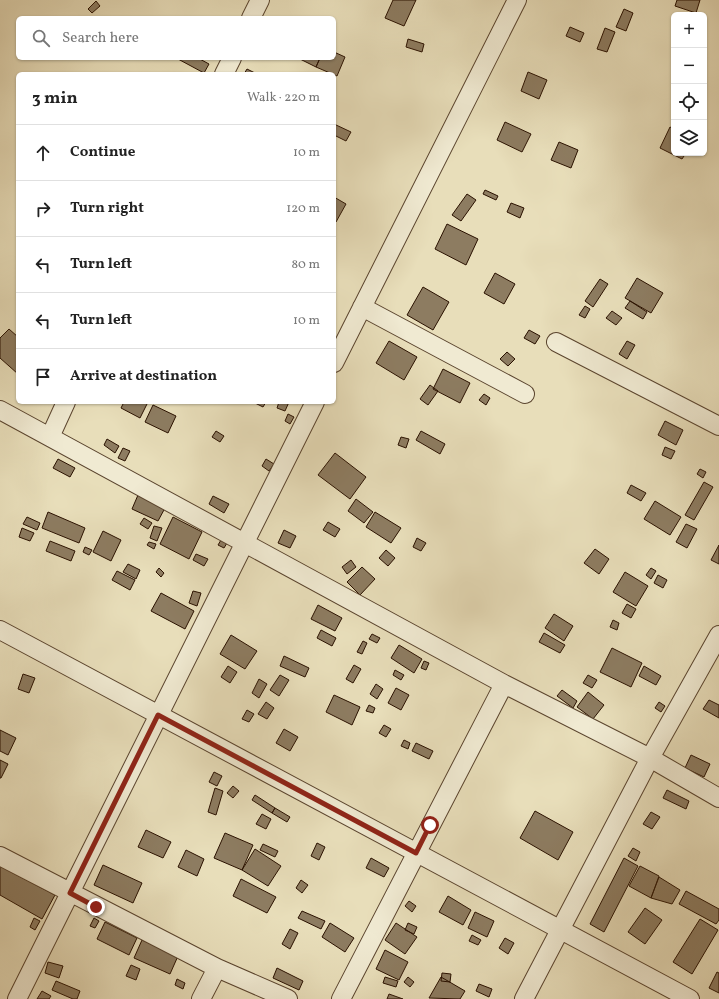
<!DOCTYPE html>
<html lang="en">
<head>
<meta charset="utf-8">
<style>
	:root { --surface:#fff; --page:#f6f6f6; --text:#222; --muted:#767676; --line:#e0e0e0 }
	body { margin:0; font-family:Vollkorn,serif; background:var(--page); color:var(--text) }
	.controls { position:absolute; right:12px; top:12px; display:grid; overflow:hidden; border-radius:6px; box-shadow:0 1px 3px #0004 }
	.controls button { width:36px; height:36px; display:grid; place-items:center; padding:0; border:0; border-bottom:1px solid var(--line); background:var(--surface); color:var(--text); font:20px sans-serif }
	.stop { position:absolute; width:12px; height:12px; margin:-9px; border:3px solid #8f2418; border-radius:50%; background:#fff }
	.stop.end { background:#8f2418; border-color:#fff; box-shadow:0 1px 4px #0008 }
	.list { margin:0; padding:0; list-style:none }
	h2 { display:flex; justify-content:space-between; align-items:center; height:52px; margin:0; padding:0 16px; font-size:17px }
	h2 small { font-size:13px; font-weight:400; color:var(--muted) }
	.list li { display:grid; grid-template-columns:26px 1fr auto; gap:12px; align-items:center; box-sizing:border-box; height:56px; padding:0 16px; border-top:1px solid var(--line) }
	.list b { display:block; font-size:15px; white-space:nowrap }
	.list em { font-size:13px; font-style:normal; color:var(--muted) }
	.icon { flex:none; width:22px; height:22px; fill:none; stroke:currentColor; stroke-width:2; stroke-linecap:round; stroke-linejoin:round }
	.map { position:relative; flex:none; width:719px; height:999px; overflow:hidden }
	.search { position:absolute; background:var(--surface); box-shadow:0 1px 3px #0004; left:16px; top:16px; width:320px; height:44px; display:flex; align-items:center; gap:10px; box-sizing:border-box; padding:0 14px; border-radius:6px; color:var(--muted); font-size:15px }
	.panel { position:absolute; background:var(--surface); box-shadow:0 1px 3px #0004; left:16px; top:72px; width:320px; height:332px; border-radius:6px }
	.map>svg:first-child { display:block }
</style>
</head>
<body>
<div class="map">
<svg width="719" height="999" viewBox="0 0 719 999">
	<rect width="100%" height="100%" fill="#e8deba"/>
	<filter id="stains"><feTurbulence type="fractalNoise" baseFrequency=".005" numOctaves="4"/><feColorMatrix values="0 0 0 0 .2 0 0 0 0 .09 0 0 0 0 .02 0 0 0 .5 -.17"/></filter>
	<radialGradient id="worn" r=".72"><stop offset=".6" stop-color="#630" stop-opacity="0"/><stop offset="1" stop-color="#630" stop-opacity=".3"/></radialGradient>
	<path fill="#8d7c61" stroke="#2a1100" d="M393 0H416L404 26 385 18Z
		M677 0H700L696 13 675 6Z
		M96 1 100 6 92 13 88 9Z
		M624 9 633 13 626 31 616 27Z
		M570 27 584 33 580 42 566 36Z
		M605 28 615 32 607 52 597 49Z
		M408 39 424 44 422 52 406 47Z
		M334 52 345 57 337 76 316 67 320 58H334Z
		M179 58H198L209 64 204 73 178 59Z
		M298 58H320L316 67Z
		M247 69 257 74H244Z
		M528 72 547 80 539 99 521 91Z
		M505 122 531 134 522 152 497 140Z
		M334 124 351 132 346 141 334 135Z
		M670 127 674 129V153H686L682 159 660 148Z
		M559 142 578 150 571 168 551 160Z
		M485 190 498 196 496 200 483 194Z
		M467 194 476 200 461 221 452 215Z
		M334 197 346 204 336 222 334 221Z
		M511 203 524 208 520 218 507 212Z
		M447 224 478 239 466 265 435 249Z
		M495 273 515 284 504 304 484 293Z
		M637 278 663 293 651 313 625 298Z
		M600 279 608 284 593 307 585 301Z
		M423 287 449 302 433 330 407 315Z
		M630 301 647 312 643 319 625 308Z
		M585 306 590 309 585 318 579 315Z
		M612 311 622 318 616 325 606 318Z
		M9 329 18 337V374L0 358V338Z
		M529 330 540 336 535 344 524 338Z
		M389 341 417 357 404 380 376 363Z
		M627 341 635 345 627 359 619 354Z
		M507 352 515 359 508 366 500 359Z
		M443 369 470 383 460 403 433 389Z
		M430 385 438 391 428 405 420 399Z
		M484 394 490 398 486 405 479 400Z
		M124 402H148L140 418 121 408Z
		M253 402H266L263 407Z
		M279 402H289L285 411 277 408Z
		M153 405 176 416 168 433 145 422Z
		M288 414 294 417 290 424 285 421Z
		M665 421 683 430 676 445 658 435Z
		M216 431 224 436 220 442 212 437Z
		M421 431 445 444 440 454 416 440Z
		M401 437 409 439 406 448 398 445Z
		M107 439 119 446 115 453 104 445Z
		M665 447 675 451 671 459 662 455Z
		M123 448 130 451 125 461 118 458Z
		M335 453 366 477 350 499 318 475Z
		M58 459 75 468 70 477 53 468Z
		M266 459 274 464 269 471 262 466Z
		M700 469 706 472 703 478 697 474Z
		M704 482 713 487 694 520 685 515Z
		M631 485 646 493 641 501 627 493Z
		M138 495 165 508 158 521 132 509Z
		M213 496 229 504 224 513 209 504Z
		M356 499 373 512 364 523 348 511Z
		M655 501 681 517 670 535 644 519Z
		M48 512 85 528 79 543 42 528Z
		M375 512 401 528 391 543 366 527Z
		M27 517 40 523 37 530 23 524Z
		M173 517 202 532 189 559 160 544Z
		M144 518 152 523 148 529 140 524Z
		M328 522 340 529 335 537 323 530Z
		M686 524 697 529 687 548 676 542Z
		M154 526 162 528 157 541 150 538Z
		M22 528 34 533 30 541 19 537Z
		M284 530 296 536 290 548 278 543Z
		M103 531 121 540 111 561 93 552Z
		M417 538 426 543 421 551 413 547Z
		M221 540 227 543 224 548 218 545Z
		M50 541 75 551 71 561 46 551Z
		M149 542 156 544 154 549 147 545Z
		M719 545V564L711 560Z
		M85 547 92 550 89 555 83 552Z
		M595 549 609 559 599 574 584 563Z
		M386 550 395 558 388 566 379 558Z
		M196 554 208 559 204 566 193 560Z
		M351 560 356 567 347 574 342 567Z
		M128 564 140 570 136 579 123 572Z
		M362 567 375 579 360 595 347 582Z
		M159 568 164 573 161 577 156 572Z
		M651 568 656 571 651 579 646 575Z
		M117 571 135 580 130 590 112 580Z
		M625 572 648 586 636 606 613 592Z
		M658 575 667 580 663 588 654 583Z
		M193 591 201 593 197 606 189 603Z
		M161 593 194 611 185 629 151 611Z
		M627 604 636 609 631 618 622 613Z
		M318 605 342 618 335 631 311 619Z
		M554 614 573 626 564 641 545 628Z
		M613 620 619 623 617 630 610 627Z
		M321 630 336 638 332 646 317 638Z
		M544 633 565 645 560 653 539 642Z
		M372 634 380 638 377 643 369 639Z
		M231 635 257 651 245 669 220 654Z
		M363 641 367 643 362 654 357 652Z
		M399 645 422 659 414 673 391 658Z
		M612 648 642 663 631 687 600 672Z
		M284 656 309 668 305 677 280 666Z
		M424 661 429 663 426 670 421 668Z
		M354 665 361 669 353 683 346 679Z
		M228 666 237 672 230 683 221 677Z
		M644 666 661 676 656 685 639 676Z
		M395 670 404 675 401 680 393 675Z
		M23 674 35 678 29 693 18 689Z
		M280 675 289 680 279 696 270 690Z
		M588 675 597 680 592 688 583 683Z
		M259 679 267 684 259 698 252 693Z
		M376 684 383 689 377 699 370 694Z
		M396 688 409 695 401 710 388 703Z
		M562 690 577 701 573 708 557 696Z
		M588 692 604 705 593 719 577 707Z
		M334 695 360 707 352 725 326 712Z
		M709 700 719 705V718L703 709Z
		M266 702 274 708 267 719 258 714Z
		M659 702 665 706 661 712 655 708Z
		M369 705 375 708 373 713 366 711Z
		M247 710 254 714 249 722 242 719Z
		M384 725 391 729 386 737 379 733Z
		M284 729 298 737 290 751 276 743Z
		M0 730 16 738 8 755 0 751Z
		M404 740 410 743 408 749 401 746Z
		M416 743 433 751 429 759 412 751Z
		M691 755 710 764 704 777 685 768Z
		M0 760 8 764 1 778H0Z
		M214 772 222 776 217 786 209 782Z
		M233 786 239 791 233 798 227 793Z
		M215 788 223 791 216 815 208 812Z
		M667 790 689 801 686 809 663 798Z
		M255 795 275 808 272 813 252 800Z
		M275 808 290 817 287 822 272 813Z
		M535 811 573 832 558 860 520 838Z
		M651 812 660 817 652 829 643 824Z
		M262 814 271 819 266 829 256 824Z
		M146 830 171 842 163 858 138 847Z
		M225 833 253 845 242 870 214 858Z
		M317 843 325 847 319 860 311 856Z
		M263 844 278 851 275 857 260 850Z
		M633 848 640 852 636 861 628 856Z
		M255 849 281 866 268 886 242 870Z
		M186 850 204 859 197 876 178 867Z
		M371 858 389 868 384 877 366 868Z
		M624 858 638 866 604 932 590 924Z
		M103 865 142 883 133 903 94 885Z
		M0 866 55 895 42 919 0 895Z
		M640 866 659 876 651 898 629 886Z
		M659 877 680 890 672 904 651 898Z
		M241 879 276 897 267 913 233 896Z
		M301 880 308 885 302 893 296 888Z
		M686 891 719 909V920L716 924 679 904Z
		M448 896 471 910 463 925 439 912Z
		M409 901 416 906 412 912 405 906Z
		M645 908 662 920 645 944 628 932Z
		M302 911 325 921 321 929 298 918Z
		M475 912 494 921 487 937 468 928Z
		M34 918 40 921 35 930 30 927Z
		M94 918 99 921 95 928 90 926Z
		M700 919 718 930 692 974 673 962Z
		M105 922 137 938 129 955 97 939Z
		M330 923 354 938 345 952 322 937Z
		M396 923 417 937 405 954 385 940Z
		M408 923 417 927 414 934 405 930Z
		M290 929 298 933 290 949 282 944Z
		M472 935 481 940 478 945 469 941Z
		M505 938 514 943 508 954 499 948Z
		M142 940 178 956 170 974 134 958Z
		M385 950 408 962 399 980 376 969Z
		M48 962 63 966 59 978 45 973Z
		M131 965 140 969 136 980 126 976Z
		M277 968 303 981 299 990 273 978Z
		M717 972 719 973V993L709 988Z
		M442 973 451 974 450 982 441 981Z
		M385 977 398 981 396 987 383 983Z
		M408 977 414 982 410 987 404 982Z
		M441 977 465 991 460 999 429 998Z
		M177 979 185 983 183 989 175 985Z
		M56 981 80 991 77 999H73L52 990Z
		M479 984 492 989 489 997 476 991Z
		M42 991 51 996 49 999H37Z
		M389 994 403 999H387Z"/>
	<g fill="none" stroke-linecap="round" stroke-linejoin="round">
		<defs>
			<path id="minor" d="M251 18 260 0
				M224 74 232 58
				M362 307 525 394
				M556 342 719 426
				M334 363 517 0
				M0 410 504 684 650 758 719 798
				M50 437 66 402
				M0 630 690 999
				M0 856 217 968 288 999
				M17 999 315 402
				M201 999 217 968
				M341 999 504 684
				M524 999 650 758 719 635"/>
		</defs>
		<use href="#minor" stroke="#5a442e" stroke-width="20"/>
		<use href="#minor" stroke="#f0ead2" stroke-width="18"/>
	</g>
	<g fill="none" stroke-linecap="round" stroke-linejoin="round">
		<path stroke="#8f2418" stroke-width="5" d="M96 907 70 893 158 715 416 853 430 825"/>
	</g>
	<rect width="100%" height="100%" filter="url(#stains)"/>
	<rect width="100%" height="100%" fill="url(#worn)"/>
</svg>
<div class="controls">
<button>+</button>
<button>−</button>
<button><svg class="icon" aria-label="locate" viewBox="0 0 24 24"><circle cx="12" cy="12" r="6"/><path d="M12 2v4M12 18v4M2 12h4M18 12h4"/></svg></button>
<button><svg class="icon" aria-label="layers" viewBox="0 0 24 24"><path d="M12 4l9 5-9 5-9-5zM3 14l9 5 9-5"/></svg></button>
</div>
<div class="stop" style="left:430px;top:825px"></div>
<div class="stop end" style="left:96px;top:907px"></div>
<div class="search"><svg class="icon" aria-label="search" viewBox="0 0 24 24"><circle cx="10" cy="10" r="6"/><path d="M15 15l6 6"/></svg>Search here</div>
<section class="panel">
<h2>3 min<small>Walk · 220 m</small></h2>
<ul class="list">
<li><svg class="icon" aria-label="ahead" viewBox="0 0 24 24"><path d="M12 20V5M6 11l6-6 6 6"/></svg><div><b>Continue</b></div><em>10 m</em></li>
<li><svg class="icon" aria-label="right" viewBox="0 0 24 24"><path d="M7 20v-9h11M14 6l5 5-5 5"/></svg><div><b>Turn right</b></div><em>120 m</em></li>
<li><svg class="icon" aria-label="left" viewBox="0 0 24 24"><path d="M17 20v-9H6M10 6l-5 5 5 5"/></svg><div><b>Turn left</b></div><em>80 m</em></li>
<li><svg class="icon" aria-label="left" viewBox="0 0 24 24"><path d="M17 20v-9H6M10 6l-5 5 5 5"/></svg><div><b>Turn left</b></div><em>10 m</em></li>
<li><svg class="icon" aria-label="arrive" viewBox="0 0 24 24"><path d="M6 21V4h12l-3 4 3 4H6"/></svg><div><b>Arrive at destination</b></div></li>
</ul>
</section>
</div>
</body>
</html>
